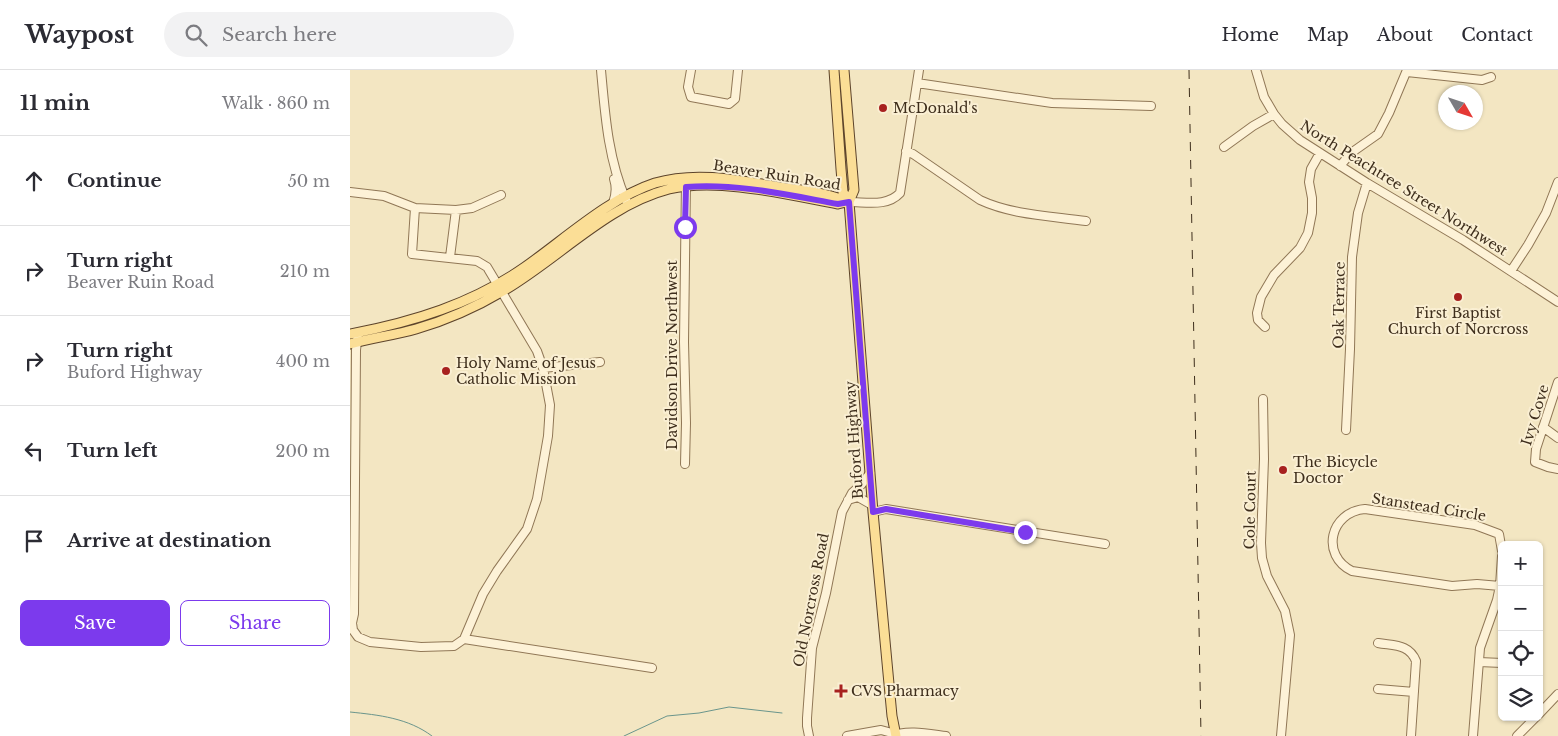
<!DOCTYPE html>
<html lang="en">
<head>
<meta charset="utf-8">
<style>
	:root { --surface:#fff; --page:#f2f2f3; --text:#2b2b33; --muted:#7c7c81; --line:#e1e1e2; --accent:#7c3aed }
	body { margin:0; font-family:"Libre Baskerville",serif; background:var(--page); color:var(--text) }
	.controls { position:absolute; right:15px; bottom:15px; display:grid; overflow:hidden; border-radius:8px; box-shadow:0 1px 4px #0004 }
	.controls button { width:45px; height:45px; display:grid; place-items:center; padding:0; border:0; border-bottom:1px solid var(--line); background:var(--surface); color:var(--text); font:25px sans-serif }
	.compass { position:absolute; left:1088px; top:15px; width:45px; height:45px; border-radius:50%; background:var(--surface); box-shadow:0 1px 4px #0004; rotate:129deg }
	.stop { position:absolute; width:15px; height:15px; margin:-11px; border:4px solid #7c3aed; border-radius:50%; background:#fff }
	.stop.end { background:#7c3aed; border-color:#fff; box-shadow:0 1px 5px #0008 }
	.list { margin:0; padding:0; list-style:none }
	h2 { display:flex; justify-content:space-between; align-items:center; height:65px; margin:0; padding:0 20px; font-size:21px }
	h2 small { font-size:16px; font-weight:400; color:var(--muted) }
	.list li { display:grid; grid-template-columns:32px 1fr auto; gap:15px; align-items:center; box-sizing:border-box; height:90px; padding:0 20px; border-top:1px solid var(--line) }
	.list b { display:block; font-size:19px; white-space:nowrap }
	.list p { margin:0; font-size:16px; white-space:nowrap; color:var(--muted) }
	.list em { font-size:16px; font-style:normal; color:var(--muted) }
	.actions { display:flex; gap:10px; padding:15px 20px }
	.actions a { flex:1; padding:11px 0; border:1px solid var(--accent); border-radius:8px; text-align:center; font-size:18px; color:var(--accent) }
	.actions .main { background:var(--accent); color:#fff }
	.icon { flex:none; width:28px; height:28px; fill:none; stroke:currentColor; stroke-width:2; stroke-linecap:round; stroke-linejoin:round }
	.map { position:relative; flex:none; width:1208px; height:666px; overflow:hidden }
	header { display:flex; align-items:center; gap:30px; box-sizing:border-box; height:70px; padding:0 25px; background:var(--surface); border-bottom:1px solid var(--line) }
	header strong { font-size:24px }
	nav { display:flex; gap:28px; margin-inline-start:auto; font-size:18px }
	.search { width:350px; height:45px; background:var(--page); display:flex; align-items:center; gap:12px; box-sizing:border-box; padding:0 18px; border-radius:28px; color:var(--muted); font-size:19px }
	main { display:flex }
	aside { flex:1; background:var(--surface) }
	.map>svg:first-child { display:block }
</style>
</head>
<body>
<header>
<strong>Waypost</strong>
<div class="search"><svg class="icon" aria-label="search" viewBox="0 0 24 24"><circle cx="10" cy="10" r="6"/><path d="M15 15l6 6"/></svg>Search here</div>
<nav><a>Home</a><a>Map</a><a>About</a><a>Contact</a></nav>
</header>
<main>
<aside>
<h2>11 min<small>Walk · 860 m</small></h2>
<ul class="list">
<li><svg class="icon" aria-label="ahead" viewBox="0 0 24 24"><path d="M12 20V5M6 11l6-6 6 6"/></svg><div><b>Continue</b></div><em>50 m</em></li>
<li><svg class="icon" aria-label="right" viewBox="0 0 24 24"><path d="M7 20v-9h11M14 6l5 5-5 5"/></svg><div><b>Turn right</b><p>Beaver Ruin Road</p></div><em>210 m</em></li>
<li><svg class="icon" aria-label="right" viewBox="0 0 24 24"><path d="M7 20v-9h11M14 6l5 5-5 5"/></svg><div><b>Turn right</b><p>Buford Highway</p></div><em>400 m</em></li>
<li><svg class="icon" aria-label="left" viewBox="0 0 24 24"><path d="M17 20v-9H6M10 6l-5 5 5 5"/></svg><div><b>Turn left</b></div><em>200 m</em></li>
<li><svg class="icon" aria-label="arrive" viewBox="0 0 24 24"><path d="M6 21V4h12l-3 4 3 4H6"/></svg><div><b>Arrive at destination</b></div></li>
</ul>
<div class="actions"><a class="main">Save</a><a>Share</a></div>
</aside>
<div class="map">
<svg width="1208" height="666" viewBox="0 0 1208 666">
	<rect width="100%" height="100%" fill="#f3e6c2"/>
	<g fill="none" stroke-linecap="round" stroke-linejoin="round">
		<path stroke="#6a958c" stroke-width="1" d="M0 642C29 645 58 648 82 666
			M274 666 317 646 349 643 379 637 432 643"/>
		<defs>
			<path id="minor" d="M251 0C255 44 258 89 276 130
				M341 0 338 17 341 27 379 34 385 29 388 0
				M906 0 914 27 924 44 932 54 950 70 1017 113 1113 170 1208 232
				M1057 2 1132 10 1141 7
				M567 13 702 33 801 36
				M874 77 903 56 924 44
				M556 81 563 84 630 130C662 145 701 146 736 151
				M990 96 1001 83 1028 64 1039 43 1057 0
				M0 122 34 126 65 138 62 184 127 191 137 197 187 281 193 298 200 335 198 366 187 429 177 459 147 501 133 524 114 569 104 576 71 577 20 572 8 567 3 560 2 553 4 544 6 280 8 263
				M499 132C517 132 537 137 550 123L569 0
				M263 133C266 125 267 118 264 109
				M65 138 106 140 122 138 151 125
				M100 187 106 140
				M1161 201 1178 175 1196 143 1208 112
				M915 257 908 250 907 243 911 227 924 205 950 178 958 163 962 143V128L959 112 961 99 970 83
				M193 298 250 292
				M1208 312 1186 379 1185 392 1198 397 1208 399
				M913 329 914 389 911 473 912 488 917 506 935 541 940 565 931 666
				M1193 357 1208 368
				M996 360 1000 279 1002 187 1008 143 1017 113
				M335 394 336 353 334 272 336 111
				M498 430 508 427 522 435
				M523 442 536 439 755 474
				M1152 481 1149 464 1125 455 1015 439C980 442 970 485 1002 501L1102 516 1127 514 1150 516 1152 486
				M114 569 302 598
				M1028 573C1045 576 1059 574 1066 591L1061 666
				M1129 592 1152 593
				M1028 619 1064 622
				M1189 644 1208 624
				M459 666 457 656V648L462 578 476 523 492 442 502 423 512 414 520 403
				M497 666 531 660 546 664
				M542 666C557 659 580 664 596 666
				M1123 666 1130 578 1147 530 1150 516
				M1167 666 1186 647"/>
			<path id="major" d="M484 0 491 99 493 122 499 132 523 442 542 646 546 666
				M494 0 504 120 499 132
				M0 264C63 252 122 234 175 197 215 169 259 128 305 113 346 101 388 110 429 117 453 120 476 123 499 132
				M0 274C22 268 45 265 66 259 97 250 126 237 153 221 208 189 257 135 319 119 368 107 439 125 488 134L496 132"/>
		</defs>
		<use href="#minor" stroke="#907756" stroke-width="10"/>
		<use href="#major" stroke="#5d442b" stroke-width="11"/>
		<use href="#minor" stroke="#fdf2d7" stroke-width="8"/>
		<use href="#major" stroke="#fbde96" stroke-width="9"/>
		<path stroke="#3e2e1c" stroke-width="1" stroke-dasharray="9 9" stroke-linecap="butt" d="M839 0 851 666"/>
	</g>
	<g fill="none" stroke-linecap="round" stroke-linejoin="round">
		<path stroke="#7c3aed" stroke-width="6" d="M335 157 336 117C387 113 438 125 488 134L499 132 523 442 536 439 675 462"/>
	</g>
	<g fill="#a7211f" stroke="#faefd3" stroke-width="2">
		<circle cx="533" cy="38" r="5"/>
		<circle cx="1108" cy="227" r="5"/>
		<circle cx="96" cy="301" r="5"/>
		<circle cx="933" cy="400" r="5"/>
		<path d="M488.5 613.5h5v5h5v5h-5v5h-5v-5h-5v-5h5z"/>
	</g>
	<g text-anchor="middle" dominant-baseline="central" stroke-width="4" stroke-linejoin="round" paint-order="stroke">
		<g font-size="14" fill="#3e2e1c" stroke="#faefd3" text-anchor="start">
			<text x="543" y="38">McDonald's</text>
			<text x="1108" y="243" text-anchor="middle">First Baptist<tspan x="1108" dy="16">Church of Norcross</tspan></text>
			<text x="106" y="293">Holy Name of Jesus<tspan x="106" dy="16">Catholic Mission</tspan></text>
			<text x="943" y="392">The Bicycle<tspan x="943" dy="16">Doctor</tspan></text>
			<text x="501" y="621">CVS Pharmacy</text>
		</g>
		<g font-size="14" fill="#3e2e1c" stroke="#faefd3">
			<text transform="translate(427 105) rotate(9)">Beaver Ruin Road</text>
			<text transform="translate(1054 118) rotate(32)">North Peachtree Street Northwest</text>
			<text transform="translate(989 235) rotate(-89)">Oak Terrace</text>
			<text transform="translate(322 285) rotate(-90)">Davidson Drive Northwest</text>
			<text transform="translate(1185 345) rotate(-73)">Ivy Cove</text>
			<text transform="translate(504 370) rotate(-94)">Buford Highway</text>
			<text transform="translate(1079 437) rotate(9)">Stanstead Circle</text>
			<text transform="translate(900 440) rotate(-89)">Cole Court</text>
			<text transform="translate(461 530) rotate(-79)">Old Norcross Road</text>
		</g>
	</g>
</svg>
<div class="controls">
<button>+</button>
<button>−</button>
<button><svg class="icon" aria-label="locate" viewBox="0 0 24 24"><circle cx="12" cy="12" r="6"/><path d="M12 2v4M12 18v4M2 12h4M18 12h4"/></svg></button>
<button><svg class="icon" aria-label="layers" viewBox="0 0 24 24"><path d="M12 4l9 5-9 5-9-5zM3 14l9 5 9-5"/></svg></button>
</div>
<svg class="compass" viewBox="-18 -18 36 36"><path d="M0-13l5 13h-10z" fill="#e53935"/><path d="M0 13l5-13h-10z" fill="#7c7c81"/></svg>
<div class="stop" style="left:335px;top:157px"></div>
<div class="stop end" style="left:675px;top:462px"></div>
</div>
</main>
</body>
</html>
